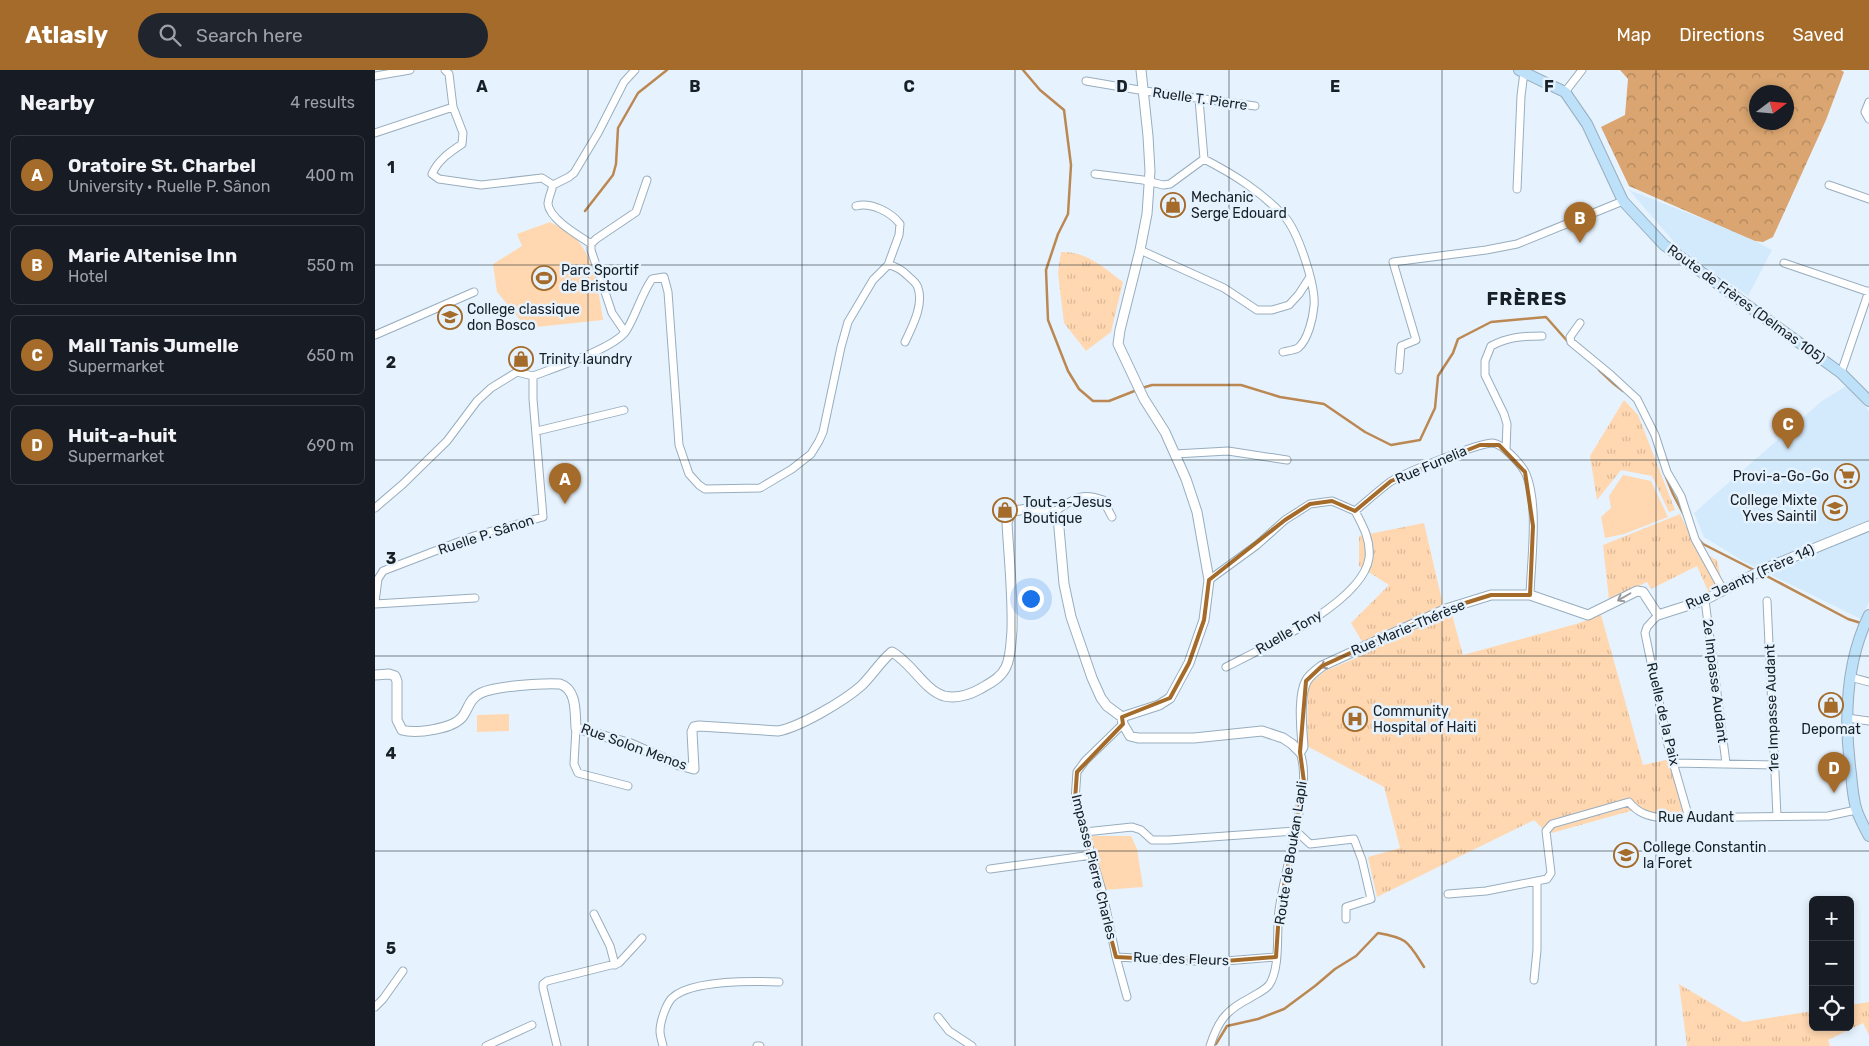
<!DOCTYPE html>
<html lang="en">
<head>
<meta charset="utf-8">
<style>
	:root { --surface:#171b24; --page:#20242c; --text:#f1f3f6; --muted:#9ea1a6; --line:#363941; --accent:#a46b2a }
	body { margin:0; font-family:Rubik,sans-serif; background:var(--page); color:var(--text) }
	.controls { position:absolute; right:15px; bottom:15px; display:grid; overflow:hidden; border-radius:8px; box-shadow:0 2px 8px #0003 }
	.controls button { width:45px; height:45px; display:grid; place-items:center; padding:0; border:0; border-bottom:1px solid var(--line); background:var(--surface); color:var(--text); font:25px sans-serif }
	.compass { position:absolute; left:1374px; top:15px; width:45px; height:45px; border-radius:50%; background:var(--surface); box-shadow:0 2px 8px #0003; rotate:74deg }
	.you { position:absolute; left:655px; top:528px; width:18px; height:18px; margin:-12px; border:4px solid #fff; border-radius:50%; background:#1a73e8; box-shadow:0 0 0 8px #1a73e833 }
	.badge { display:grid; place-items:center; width:32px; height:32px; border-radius:50%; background:var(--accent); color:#fff; font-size:16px; font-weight:700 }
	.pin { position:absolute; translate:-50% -41px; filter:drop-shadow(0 1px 2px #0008) }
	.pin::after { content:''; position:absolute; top:26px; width:18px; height:15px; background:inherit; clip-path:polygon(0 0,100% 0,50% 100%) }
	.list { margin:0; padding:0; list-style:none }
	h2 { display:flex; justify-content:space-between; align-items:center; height:65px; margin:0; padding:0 20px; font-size:21px }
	h2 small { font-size:16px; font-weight:400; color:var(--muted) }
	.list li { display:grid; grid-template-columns:32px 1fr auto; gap:15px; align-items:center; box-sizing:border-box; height:80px; margin:0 10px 10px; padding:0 10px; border:1px solid var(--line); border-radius:8px }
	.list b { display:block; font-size:19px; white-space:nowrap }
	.list p { margin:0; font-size:16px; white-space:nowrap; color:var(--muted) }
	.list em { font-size:16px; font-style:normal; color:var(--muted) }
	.icon { flex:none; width:28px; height:28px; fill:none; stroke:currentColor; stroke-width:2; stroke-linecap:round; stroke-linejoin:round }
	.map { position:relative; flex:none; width:1494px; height:976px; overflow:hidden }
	header { display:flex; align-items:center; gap:30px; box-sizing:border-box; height:70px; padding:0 25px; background:var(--accent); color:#fff }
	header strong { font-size:24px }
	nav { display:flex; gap:28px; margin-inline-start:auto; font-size:18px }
	.search { width:350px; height:45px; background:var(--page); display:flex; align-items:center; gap:12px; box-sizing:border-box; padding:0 18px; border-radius:28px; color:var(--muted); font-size:19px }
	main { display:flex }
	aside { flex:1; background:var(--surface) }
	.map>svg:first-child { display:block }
</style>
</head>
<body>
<header>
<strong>Atlasly</strong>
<div class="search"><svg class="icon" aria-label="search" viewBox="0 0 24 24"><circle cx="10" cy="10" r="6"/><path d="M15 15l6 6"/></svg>Search here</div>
<nav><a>Map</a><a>Directions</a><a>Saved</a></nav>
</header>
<main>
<aside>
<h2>Nearby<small>4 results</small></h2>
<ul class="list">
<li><span class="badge">A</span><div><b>Oratoire St. Charbel</b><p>University · Ruelle P. Sânon</p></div><em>400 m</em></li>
<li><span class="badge">B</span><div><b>Marie Altenise Inn</b><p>Hotel</p></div><em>550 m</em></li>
<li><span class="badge">C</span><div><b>Mall Tanis Jumelle</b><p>Supermarket</p></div><em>650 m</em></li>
<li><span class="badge">D</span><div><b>Huit-a-huit</b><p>Supermarket</p></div><em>690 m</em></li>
</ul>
</aside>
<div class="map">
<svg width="1494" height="976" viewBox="0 0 1494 976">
	<defs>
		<pattern id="grass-tufts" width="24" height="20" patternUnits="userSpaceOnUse" patternTransform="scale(1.25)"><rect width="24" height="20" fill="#ffd7b0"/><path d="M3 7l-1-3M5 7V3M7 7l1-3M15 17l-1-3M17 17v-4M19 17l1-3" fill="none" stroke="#dab897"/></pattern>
		<pattern id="forest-crowns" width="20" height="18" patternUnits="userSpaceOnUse" patternTransform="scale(1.25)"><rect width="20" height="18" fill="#daa570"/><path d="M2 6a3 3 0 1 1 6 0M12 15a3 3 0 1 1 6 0" fill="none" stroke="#b0865c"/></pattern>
	</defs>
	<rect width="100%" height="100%" fill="#e6f3fe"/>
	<path fill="#d3eafd" d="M1254 120 1366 164 1397 180 1373 226 1305 179Z
		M1473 315 1494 341V532L1486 549 1368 491 1329 467 1319 443 1447 331Z"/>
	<path fill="url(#grass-tufts)" d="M686 182C712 181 729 198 748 212L736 262 711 281 689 253 683 203Z
		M1249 330 1263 345 1300 440 1294 442 1277 406 1246 400 1222 430 1215 386Z
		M1305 444C1315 465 1320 479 1342 490L1348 517 1334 523 1322 496 1276 519 1272 512 1234 530 1228 475Z
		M1049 453 1068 535 988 573 976 553 1014 515 984 496V466Z
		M1076 541 1088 585 1201 554 1226 545 1268 695 1295 689 1308 744 1283 748 1259 740 1173 764 1159 750 1002 827 993 787 1025 778 1009 717 932 676 933 615 950 601 981 588Z
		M1304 914 1368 952 1438 941V957H1475V935L1494 932V965L1488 953 1453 970 1455 976H1312Z"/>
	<path fill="url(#forest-crowns)" fill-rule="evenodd" d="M1245 0H1466L1469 2 1451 50 1398 167 1388 172 1380 171 1254 116 1226 57 1250 45 1253 9ZM1382 22H1412V52H1382Z"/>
	<path fill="#ffd7b0" d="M175 152C185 157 197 163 204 172 220 193 224 225 228 250L152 258 122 222 118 194 147 176 142 164Z
		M1248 405 1276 411 1293 447 1249 464 1230 468 1226 447 1236 438 1234 426Z
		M134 644V661L102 662V645Z
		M714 766H756L762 779 768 817 729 820Z"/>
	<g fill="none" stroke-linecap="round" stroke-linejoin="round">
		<path stroke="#bb8853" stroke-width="2.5" d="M648 0 665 20 689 40 696 95 693 144 683 164 671 200 673 250 693 301 704 319 718 331H734L762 320
			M210 141 238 105 241 94 243 58 263 23 292 0
			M1224 300 1239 314 1248 321
			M767 318 777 315H866L905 327 949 334 990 362 1016 375 1045 370 1060 338 1063 306 1078 283 1083 269 1116 252 1171 247 1194 273
			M1291 407 1298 424 1310 447
			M1323 469 1328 474 1381 501
			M1386 503 1473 549 1489 554
			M837 976 841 974 852 956 883 949 909 939 940 916 960 899 981 886 1003 863C1033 868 1033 872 1049 897"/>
		<defs>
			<path id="minor" d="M70 0 74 4 78 37 88 63 87 74C75 82 63 90 57 104L64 109 106 115 167 108 178 115
				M0 6 35 0
				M711 11 770 21 880 36
				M1190 22 1207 0
				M1494 32 1490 42 1494 49
				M0 63 78 37
				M829 89C860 105 885 121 909 146 923 161 941 216 939 236 938 248 933 270 923 278 920 280 912 281 908 282
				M720 104 768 110 788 115 795 114 829 89 824 29
				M178 115 194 107 199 103 223 63 249 12 260 0
				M178 115C177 120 173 129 173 134 175 150 205 166 216 174
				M1454 115 1494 129
				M1142 119 1146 26 1149 2
				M481 136C496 132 516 142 525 154L524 165 513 195
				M765 180 849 218 882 240H897L914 235 924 224 935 207
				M1409 193 1494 222
				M1205 253 1195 267 1196 272 1236 305 1262 329 1280 365 1292 402 1306 426 1320 469 1348 520
				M250 262 237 243 216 180V174L221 169 261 142 272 110
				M0 265 99 222
				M1024 300 1026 276 1041 270 1018 192 1111 180 1142 174 1248 131
				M1466 303 1494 221
				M158 306C179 298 240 278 251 261 261 245 266 225 277 209L289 207 293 222 304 375 314 404 324 415 330 419 385 418 417 399 436 384 444 371 448 362 466 277 473 252 498 210 513 195C521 196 527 200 533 206 537 210 542 213 543 218 549 235 537 257 530 272
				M162 361 249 340
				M1131 380 1132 354 1129 344 1110 305V291L1116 276C1133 267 1147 266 1167 266
				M800 384 853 381 912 390
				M0 438 28 414 72 371 102 331 116 318 142 302 158 306
				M679 442C698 430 705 421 728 430L737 447
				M834 510 882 475 910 450 935 434 957 431 980 441C992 431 1003 421 1015 412 1029 403 1103 373 1118 373 1128 374 1147 395 1151 404 1164 435 1156 491 1155 525
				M1330 530 1351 693
				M1392 531 1402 746
				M0 532 3 509 8 501 99 466 168 447 158 329V306
				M0 534 100 528
				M1283 545 1272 557 1270 563 1293 675 1314 748
				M851 597C888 578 988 532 994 488 996 470 988 456 980 441
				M1475 607 1494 612
				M1472 648 1494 651
				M748 654 710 691 702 702 700 730 728 824 741 887 752 927
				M201 658 199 694 203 703 253 716
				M1299 693 1400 695
				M710 762 757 757 766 760 777 770H794L921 761 935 774 979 769 987 790 996 829 971 837V849
				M615 799 717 785
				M1073 824 1111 821 1172 809 1176 803 1171 761 1177 754 1254 732C1263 743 1272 746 1287 748L1453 746 1481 740
				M219 844 235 876 240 895
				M741 887 838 892 901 887
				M1159 910 1162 880V811
				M0 937 8 929 28 901
				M563 947 574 961 597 976
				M111 976 157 955
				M182 976 168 918V914L172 911 244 893 267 868
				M288 976C287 971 285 966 285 961 285 952 291 934 297 928 316 910 378 911 404 912
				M382 976H385
				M835 976C843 951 851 940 875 928 881 924 889 921 894 915 906 898 901 861 904 840 909 807 918 775 924 743 927 722 932 703 925 682"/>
			<path id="tertiary" d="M0 605 14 604 20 606 22 611V650L27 660C41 664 79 659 88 646 94 637 95 628 106 623 121 616 168 613 185 614 202 619 200 643 201 658L256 674 304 695 319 699 317 662 319 657 324 656 403 661C425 657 469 631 486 616 495 608 509 587 517 582 537 593 549 620 569 626 582 629 594 625 605 619 615 613 626 608 631 597 636 587 636 571 637 560 638 524 634 489 632 453L636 441C651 440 675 433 683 447L689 514 696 547 717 608 726 628 732 636 747 647 784 635 795 628 814 593 829 550 834 510 822 442 811 409 790 362 769 329 743 274 745 260 765 180 772 144 775 101 773 66 766 0
				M747 647 748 654 755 666 763 668H819L887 661 908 668 917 674 925 682 928 677C927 660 923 625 932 610 936 604 942 600 947 596L1071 539 1116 525H1155L1213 545 1262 521 1268 522 1283 545 1330 530 1391 498 1494 456"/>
			<path id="secondary" d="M1144 0 1190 22 1212 54 1248 131 1289 175 1466 303 1494 331
				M1494 545C1470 594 1469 651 1476 704 1477 715 1478 727 1481 738 1484 748 1489 757 1494 766"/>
		</defs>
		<use href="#minor" stroke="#98adbe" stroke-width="9"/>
		<use href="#tertiary" stroke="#98adbe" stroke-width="11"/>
		<use href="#secondary" stroke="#98adbe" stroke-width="12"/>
		<use href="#minor" stroke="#fff" stroke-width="7"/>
		<use href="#tertiary" stroke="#fff" stroke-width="9"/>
		<use href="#secondary" stroke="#bde1f9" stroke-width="10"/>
	</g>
	<defs><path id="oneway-shaft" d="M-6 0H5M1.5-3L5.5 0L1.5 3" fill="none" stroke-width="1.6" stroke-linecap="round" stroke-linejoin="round" transform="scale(1.25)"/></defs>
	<g stroke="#979b9e">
		<use href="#oneway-shaft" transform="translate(1249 527) rotate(150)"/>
		<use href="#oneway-shaft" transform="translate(952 594) rotate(152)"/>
	</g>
	<path fill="none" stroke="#a46b2a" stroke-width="4" stroke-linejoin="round" d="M1105 375H1124L1150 402 1158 456 1155 525H1116L1071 539 947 596 931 611 925 682 929 712 904 842 901 887 838 892 741 887 700 730 702 702 748 654 747 647 795 628 814 593 829 550 834 510 910 450 935 434 957 431 980 441 1016 411Z"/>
	<path fill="none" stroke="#182027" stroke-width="1" stroke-opacity="0.55" d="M213 0V976M427 0V976M640 0V976M854 0V976M1067 0V976M1281 0V976M0 195H1494M0 390H1494M0 586H1494M0 781H1494"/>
	<defs>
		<symbol id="shop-ring" viewBox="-11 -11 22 22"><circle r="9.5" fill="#e6f3fe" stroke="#a46b2a" stroke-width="1.5"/><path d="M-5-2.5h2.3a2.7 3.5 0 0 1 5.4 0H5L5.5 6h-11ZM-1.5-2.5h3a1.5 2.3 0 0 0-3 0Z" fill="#a46b2a"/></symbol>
		<symbol id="stadium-ring" viewBox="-11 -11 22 22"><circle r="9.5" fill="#e6f3fe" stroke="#a46b2a" stroke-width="1.5"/><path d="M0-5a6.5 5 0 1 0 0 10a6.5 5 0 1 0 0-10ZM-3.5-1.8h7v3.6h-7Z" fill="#a46b2a"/></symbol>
		<symbol id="university-ring" viewBox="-11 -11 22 22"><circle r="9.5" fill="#e6f3fe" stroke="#a46b2a" stroke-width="1.5"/><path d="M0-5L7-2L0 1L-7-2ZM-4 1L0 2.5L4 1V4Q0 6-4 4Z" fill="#a46b2a"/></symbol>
		<symbol id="supermarket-ring" viewBox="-11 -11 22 22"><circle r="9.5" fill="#e6f3fe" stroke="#a46b2a" stroke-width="1.5"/><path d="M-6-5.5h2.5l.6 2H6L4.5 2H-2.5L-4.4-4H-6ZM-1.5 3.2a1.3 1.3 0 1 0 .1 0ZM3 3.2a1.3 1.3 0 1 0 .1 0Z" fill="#a46b2a"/></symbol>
		<symbol id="school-ring" viewBox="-11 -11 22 22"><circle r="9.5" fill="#e6f3fe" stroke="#a46b2a" stroke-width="1.5"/><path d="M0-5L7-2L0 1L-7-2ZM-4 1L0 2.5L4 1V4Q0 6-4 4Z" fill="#a46b2a"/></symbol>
		<symbol id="hospital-ring" viewBox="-11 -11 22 22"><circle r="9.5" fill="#e6f3fe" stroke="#a46b2a" stroke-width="1.5"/><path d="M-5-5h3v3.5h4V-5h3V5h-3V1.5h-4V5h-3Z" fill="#a46b2a"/></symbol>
	</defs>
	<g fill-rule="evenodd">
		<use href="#shop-ring" x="784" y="121" width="28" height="28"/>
		<use href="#stadium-ring" x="155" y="194" width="28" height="28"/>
		<use href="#university-ring" x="61" y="233" width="28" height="28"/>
		<use href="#shop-ring" x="132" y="275" width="28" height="28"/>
		<use href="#supermarket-ring" x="1458" y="392" width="28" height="28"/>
		<use href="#school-ring" x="1446" y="424" width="28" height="28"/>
		<use href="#shop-ring" x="616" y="426" width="28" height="28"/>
		<use href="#shop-ring" x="1442" y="621" width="28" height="28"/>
		<use href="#hospital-ring" x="966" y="635" width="28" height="28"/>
		<use href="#school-ring" x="1237" y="771" width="28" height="28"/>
	</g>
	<g text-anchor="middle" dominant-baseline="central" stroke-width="5" stroke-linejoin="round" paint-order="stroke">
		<g font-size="14" fill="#182027" stroke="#e6f3fe">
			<text transform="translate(825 29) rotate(8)">Ruelle T. Pierre</text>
			<text transform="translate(1371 234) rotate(36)">Route de Frères (Delmas 105)</text>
			<text transform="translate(1056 395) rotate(-23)">Rue Funelia</text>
			<text transform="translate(111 465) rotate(-18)">Ruelle P. Sânon</text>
			<text transform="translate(1375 507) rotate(-24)">Rue Jeanty (Frère 14)</text>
			<text transform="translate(1033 558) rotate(-23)">Rue Marie-Thérèse</text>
			<text transform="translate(914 562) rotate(-30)">Ruelle Tony</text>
			<text transform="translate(1340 611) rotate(83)">2e Impasse Audant</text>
			<text transform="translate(1397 638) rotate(-92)">1re Impasse Audant</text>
			<text transform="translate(1288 644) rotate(77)">Ruelle de la Paix</text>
			<text transform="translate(259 677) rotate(20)">Rue Solon Menos</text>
			<text x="1321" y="747">Rue Audant</text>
			<text transform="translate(916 783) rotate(-81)">Route de Boukan Lapli</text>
			<text transform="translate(719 797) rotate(76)">Impasse Pierre Charles</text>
			<text transform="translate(806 889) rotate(2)">Rue des Fleurs</text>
		</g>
		<g font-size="14" fill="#182027" stroke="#e6f3fe" text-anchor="start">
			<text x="816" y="127">Mechanic<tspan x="816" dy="16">Serge Edouard</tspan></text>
			<text x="186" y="200">Parc Sportif<tspan x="186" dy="16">de Bristou</tspan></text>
			<text x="92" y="239">College classique<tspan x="92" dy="16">don Bosco</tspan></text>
			<text x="164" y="289">Trinity laundry</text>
			<text x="1454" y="406" text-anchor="end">Provi-a-Go-Go</text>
			<text x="1442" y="430" text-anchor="end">College Mixte<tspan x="1442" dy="16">Yves Saintil</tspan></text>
			<text x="648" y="432">Tout-a-Jesus<tspan x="648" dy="16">Boutique</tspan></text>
			<text x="998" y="641">Community<tspan x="998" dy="16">Hospital of Haiti</tspan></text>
			<text x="1456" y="659" text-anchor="middle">Depomat</text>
			<text x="1268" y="777">College Constantin<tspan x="1268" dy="16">la Foret</tspan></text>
		</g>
		<g font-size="19" font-weight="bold" letter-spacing="1" fill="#182027" stroke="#e6f3fe">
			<text x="1152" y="228">FRÈRES</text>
		</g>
	</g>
	<g font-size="16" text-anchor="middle" font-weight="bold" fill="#182027" stroke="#e6f3fe" stroke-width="5" stroke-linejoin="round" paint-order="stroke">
		<text x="107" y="22">A</text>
		<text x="320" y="22">B</text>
		<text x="534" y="22">C</text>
		<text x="747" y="22">D</text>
		<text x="960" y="22">E</text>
		<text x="1174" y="22">F</text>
		<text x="16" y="103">1</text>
		<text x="16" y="298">2</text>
		<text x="16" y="494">3</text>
		<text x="16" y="689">4</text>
		<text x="16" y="884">5</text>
	</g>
</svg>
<div class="controls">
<button>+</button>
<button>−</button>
<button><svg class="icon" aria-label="locate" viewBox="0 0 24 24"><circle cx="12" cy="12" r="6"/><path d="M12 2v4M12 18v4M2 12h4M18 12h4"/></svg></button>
</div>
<svg class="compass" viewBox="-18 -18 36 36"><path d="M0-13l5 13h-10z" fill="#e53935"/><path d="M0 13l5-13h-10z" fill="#9ea1a6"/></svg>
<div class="you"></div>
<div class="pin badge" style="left:190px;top:434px">A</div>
<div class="pin badge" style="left:1205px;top:173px">B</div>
<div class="pin badge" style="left:1413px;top:379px">C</div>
<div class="pin badge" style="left:1459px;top:723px">D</div>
</div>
</main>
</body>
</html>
